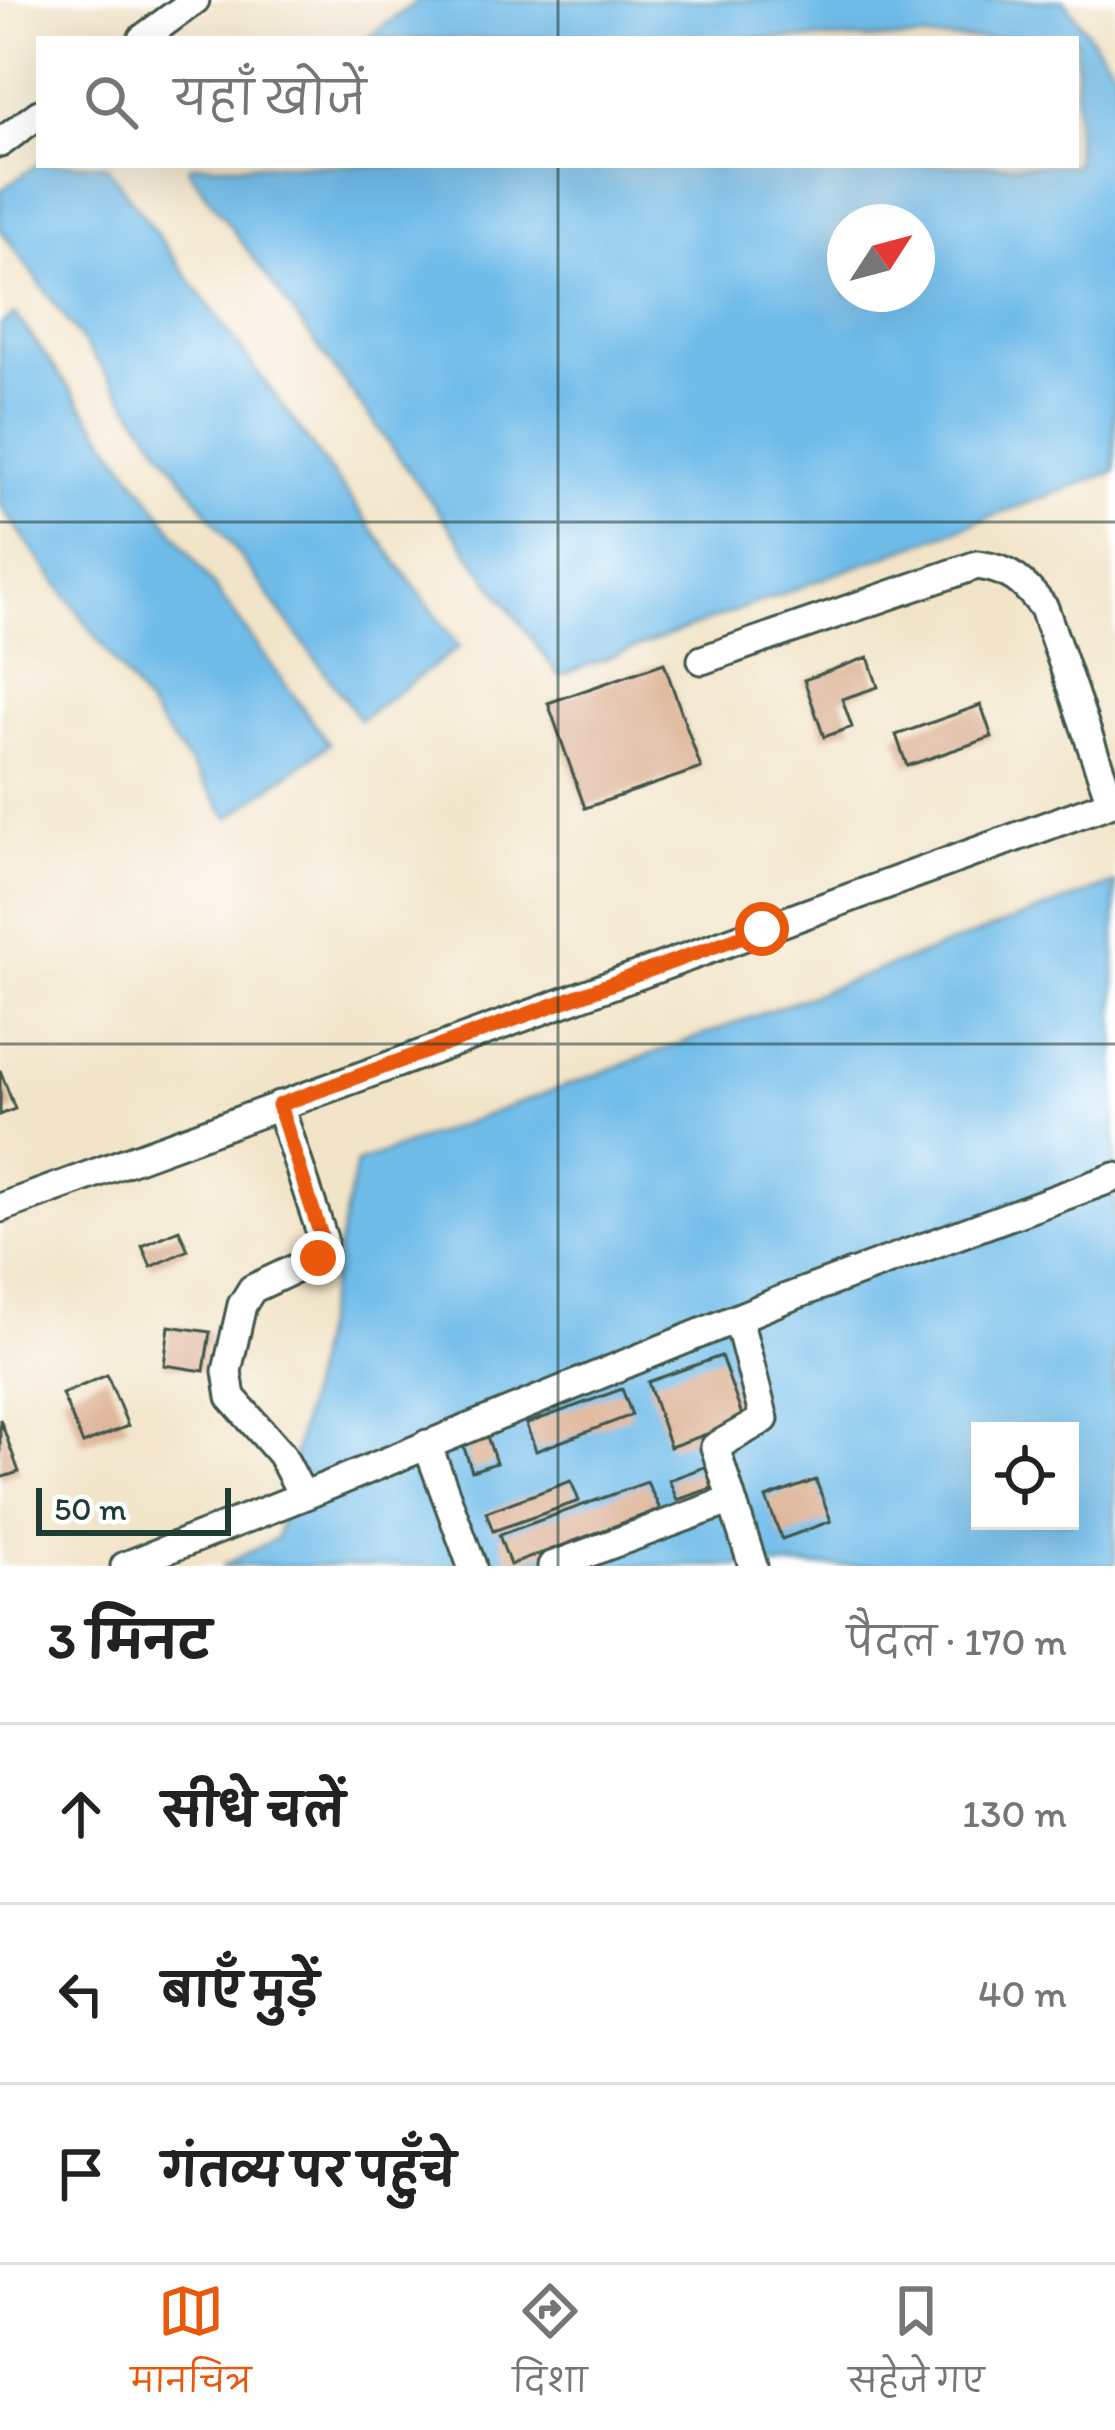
<!DOCTYPE html>
<html lang="hi">
<head>
<meta charset="utf-8">
<style>
	:root { --surface:#fff; --page:#f2f2f2; --text:#222; --muted:#767676; --line:#e0e0e0; --accent:#ea580c }
	body { margin:0; font-family:Itim,"Playpen Sans Deva",sans-serif; background:var(--page); color:var(--text) }
	.controls { position:absolute; right:36px; bottom:36px; display:grid; overflow:hidden; border-radius:0px; box-shadow:0 12px 48px #0002 }
	.controls button { width:108px; height:108px; display:grid; place-items:center; padding:0; border:0; border-bottom:3px solid var(--line); background:var(--surface); color:var(--text); font:60px sans-serif }
	.compass { position:absolute; left:827px; top:204px; width:108px; height:108px; border-radius:50%; background:var(--surface); box-shadow:0 12px 48px #0002; rotate:54deg }
	.scale { position:absolute; left:36px; bottom:30px; width:195px; box-sizing:border-box; padding-left:12px; border:6px solid #1f3d34; border-top:0; font-size:33px; line-height:42px; white-space:nowrap; color:#1f3d34; -webkit-text-stroke:9px #fff; paint-order:stroke }
	.stop { position:absolute; width:36px; height:36px; margin:-27px; border:9px solid #ea580c; border-radius:50%; background:#fff }
	.stop.end { background:#ea580c; border-color:#fff; box-shadow:0 3px 12px #0008 }
	.list { margin:0; padding:0; list-style:none }
	h2 { display:flex; justify-content:space-between; align-items:center; height:156px; margin:0; padding:0 48px; font-size:51px }
	h2 small { font-size:39px; font-weight:400; color:var(--muted) }
	.list li { display:grid; grid-template-columns:78px 1fr auto; gap:36px; align-items:center; box-sizing:border-box; height:180px; padding:0 48px; border-top:3px solid var(--line) }
	.list b { display:block; font-size:45px; white-space:nowrap }
	.list em { font-size:39px; font-style:normal; color:var(--muted) }
	.icon { flex:none; width:66px; height:66px; fill:none; stroke:currentColor; stroke-width:2; stroke-linecap:round; stroke-linejoin:round }
	.map { position:relative; flex:none; width:1115px; height:1566px; overflow:hidden }
	.search { position:absolute; background:var(--surface); box-shadow:0 12px 48px #0002; left:36px; right:36px; top:36px; height:132px; display:flex; align-items:center; gap:30px; box-sizing:border-box; padding:0 42px; border-radius:0px; color:var(--muted); font-size:45px }
	.sheet { height:696px; background:var(--surface) }
	nav { display:flex; justify-content:space-around; align-items:center; box-sizing:border-box; height:168px; border-top:3px solid var(--line); background:var(--surface); font-size:33px; color:var(--muted) }
	nav a { display:grid; justify-items:center; gap:6px }
	nav .on { color:var(--accent) }
	.map>svg:first-child { display:block }
</style>
</head>
<body>
<div class="map">
<svg width="1115" height="1566" viewBox="0 0 1115 1566">
	<rect width="100%" height="100%" fill="#fff"/>
	<filter id="ink" filterUnits="userSpaceOnUse"><feTurbulence type="fractalNoise" baseFrequency=".00833" numOctaves="2"/><feDisplacementMap in="SourceGraphic" scale="24" xChannelSelector="R" yChannelSelector="G"/><feConvolveMatrix kernelMatrix="1 2 1 2 8 2 1 2 1" color-interpolation-filters="sRGB"/></filter>
	<filter id="wash" filterUnits="userSpaceOnUse"><feTurbulence type="fractalNoise" baseFrequency=".004" numOctaves="4" result="noise"/><feDisplacementMap in="SourceGraphic" scale="48" xChannelSelector="R" yChannelSelector="G"/><feGaussianBlur stdDeviation="2.7" result="paint"/><feColorMatrix in="noise" values="0 0 0 0 0 0 0 0 0 0 0 0 0 0 0 0 0 1.4 0 .05"/><feComposite in="paint" operator="in"/></filter>
	<g filter="url(#wash)">
		<rect width="100%" height="100%" fill="#f2e4c8"/>
		<path fill="#6fbce9" stroke="#477c8e" stroke-width="3" fill-rule="evenodd" d="M419 0H1064L1115 71V471L559 676 188 169 193 165H1076V39H366ZM917 222V294H845V222Z
			M39 163 106 165 459 647 360 720 0 229V191Z
			M15 314 329 744 229 818 0 505V325Z
			M1115 883V1566H222L277 1538 356 1163ZM980 1431H1070V1521H980Z"/>
		<g id="blocks">
			<path fill="#dbaf90" d="M868 657 878 687 842 699 852 727 824 737 804 680Z
				M664 663 701 768 585 808 548 703Z
				M981 705 992 737 907 766 896 735Z
				M0 1070 15 1109 0 1115Z
				M179 1230 188 1250 151 1267 142 1246Z
				M169 1326 210 1332 204 1371 164 1365Z
				M721 1356 744 1421 670 1447 648 1382Z
				M107 1375 128 1426 83 1444 62 1394Z
				M622 1389 632 1415 536 1451 526 1424Z
				M0 1419 19 1472 0 1478Z
				M487 1436 496 1463 472 1471 463 1445Z
				M707 1466 715 1487 677 1500 669 1480Z
				M816 1480 831 1521 782 1539 766 1498Z
				M571 1481 579 1501 493 1531 486 1512Z
				M647 1482 660 1509 510 1565 499 1535Z"/>
		</g>
	</g>
	<g filter="url(#ink)">
		<use href="#blocks" fill-opacity="0" stroke="#3f564a" stroke-width="3"/>
		<g fill="none" stroke-linecap="round" stroke-linejoin="round">
			<defs>
				<path id="minor" d="M142 39 195 0
					M0 143 39 114
					M702 660 977 565C1010 569 1024 582 1044 608L1111 802
					M0 1208 1115 801
					M738 1318 764 1419 715 1447 753 1566
					M427 1444 472 1566
					M303 1496 784 1299 1115 1177
					M125 1566 303 1496 281 1454 231 1397 227 1371 242 1305 252 1289 318 1258 323 1251V1239L279 1105
					M552 1566 729 1501"/>
			</defs>
			<use href="#minor" stroke="#3f564a" stroke-width="33"/>
			<use href="#minor" stroke="#fff" stroke-width="27"/>
		</g>
	</g>
	<g fill="none" stroke-linecap="round" stroke-linejoin="round" filter="url(#ink)">
		<path stroke="#ea580c" stroke-width="15" d="M318 1258 323 1251 322 1239 279 1105 762 929"/>
	</g>
	<path fill="none" stroke="#1f3d34" stroke-width="3" stroke-opacity="0.55" d="M558 0V39M558 165V1566M0 522H1115M0 1044H1115"/>
</svg>
<div class="controls">
<button><svg class="icon" aria-label="locate" viewBox="0 0 24 24"><circle cx="12" cy="12" r="6"/><path d="M12 2v4M12 18v4M2 12h4M18 12h4"/></svg></button>
</div>
<svg class="compass" viewBox="-18 -18 36 36"><path d="M0-13l5 13h-10z" fill="#e53935"/><path d="M0 13l5-13h-10z" fill="#767676"/></svg>
<div class="scale">50 m</div>
<div class="stop" style="left:762px;top:929px"></div>
<div class="stop end" style="left:318px;top:1258px"></div>
<div class="search"><svg class="icon" aria-label="search" viewBox="0 0 24 24"><circle cx="10" cy="10" r="6"/><path d="M15 15l6 6"/></svg>यहाँ खोजें</div>
</div>
<section class="sheet">
<h2>3 मिनट<small>पैदल · 170 m</small></h2>
<ul class="list">
<li><svg class="icon" aria-label="ahead" viewBox="0 0 24 24"><path d="M12 20V5M6 11l6-6 6 6"/></svg><div><b>सीधे चलें</b></div><em>130 m</em></li>
<li><svg class="icon" aria-label="left" viewBox="0 0 24 24"><path d="M17 20v-9H6M10 6l-5 5 5 5"/></svg><div><b>बाएँ मुड़ें</b></div><em>40 m</em></li>
<li><svg class="icon" aria-label="arrive" viewBox="0 0 24 24"><path d="M6 21V4h12l-3 4 3 4H6"/></svg><div><b>गंतव्य पर पहुँचे</b></div></li>
</ul>
</section>
<nav>
<a class="on"><svg class="icon" aria-label="map" viewBox="0 0 24 24"><path d="M3 6l6-2 6 2 6-2v14l-6 2-6-2-6 2zM9 4v14M15 6v14"/></svg>मानचित्र</a>
<a><svg class="icon" aria-label="directions" viewBox="0 0 24 24"><path d="M12 3l9 9-9 9-9-9zM9 14v-3h6M13 9l2 2-2 2"/></svg>दिशा</a>
<a><svg class="icon" aria-label="saved" viewBox="0 0 24 24"><path d="M7 4h10v16l-5-4-5 4z"/></svg>सहेजे गए</a>
</nav>
</body>
</html>
